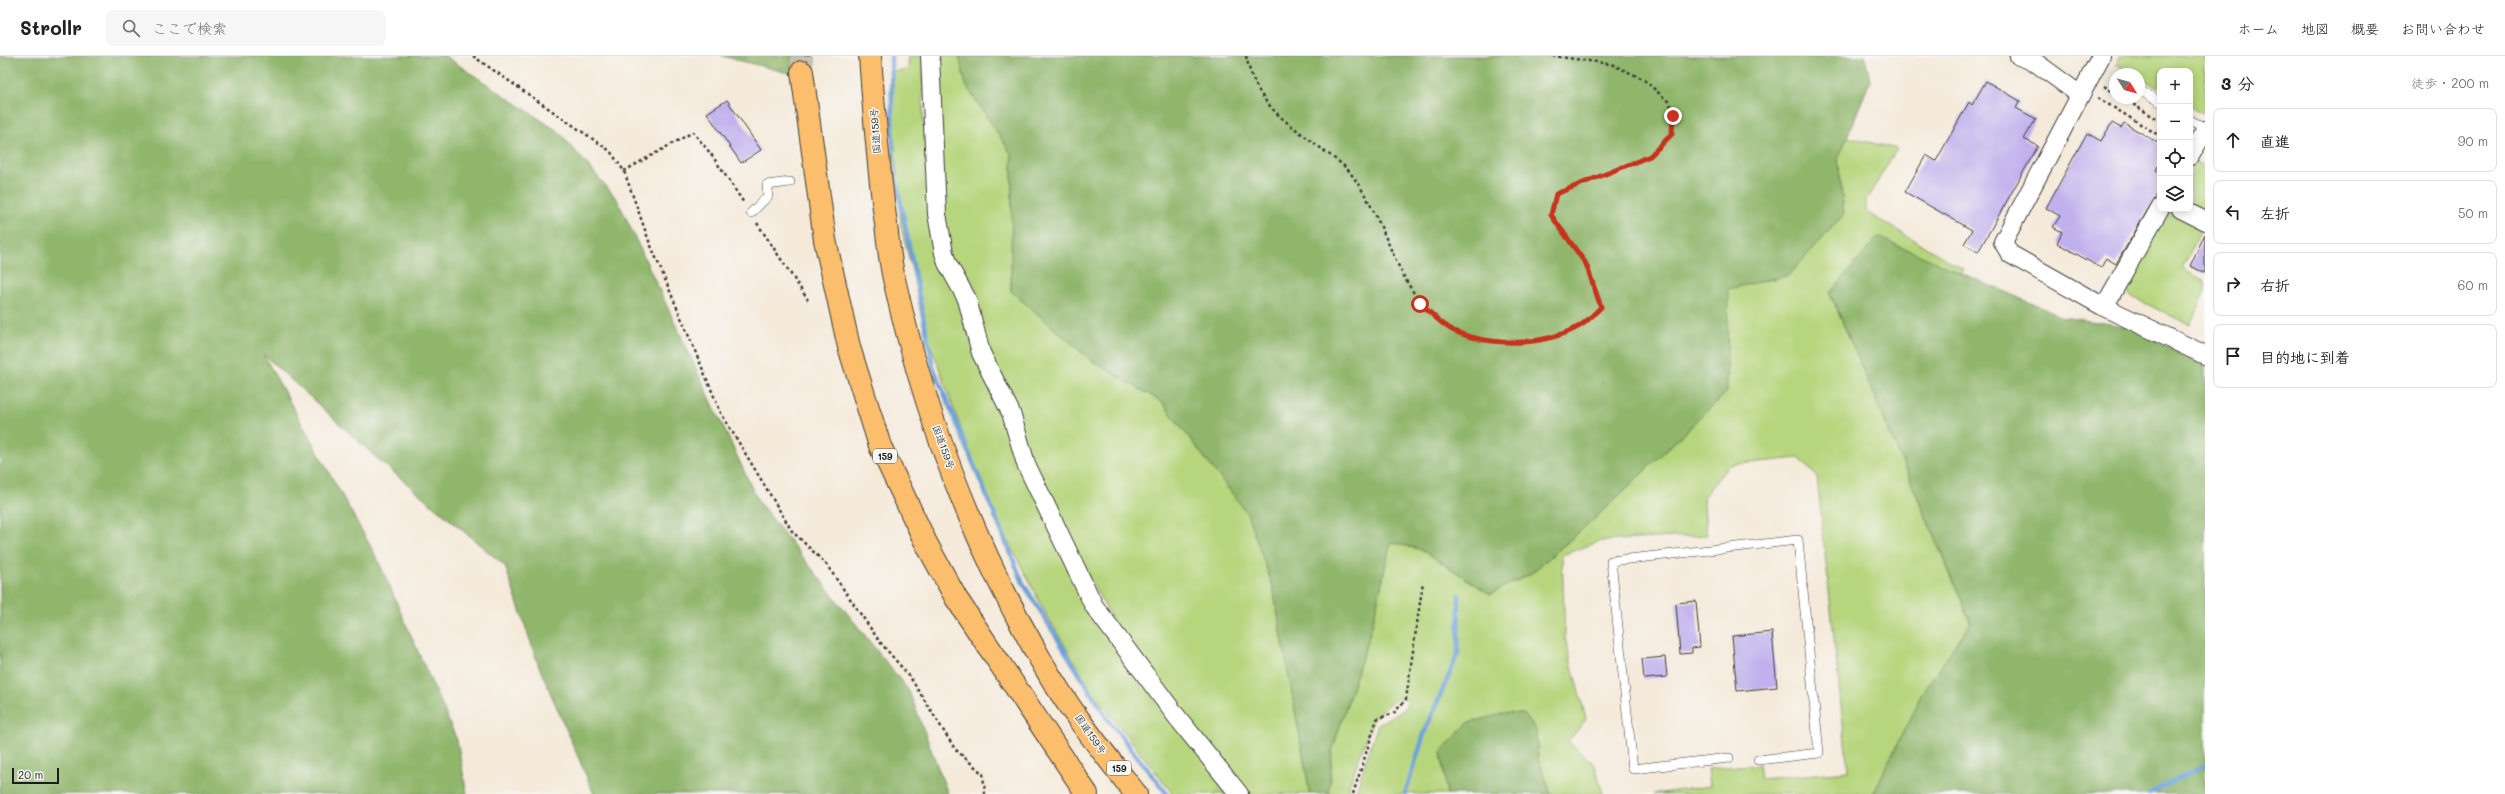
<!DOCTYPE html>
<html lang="ja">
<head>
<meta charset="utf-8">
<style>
	:root { --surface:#fff; --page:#f6f6f6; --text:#222; --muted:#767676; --line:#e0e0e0 }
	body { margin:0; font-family:Mali,"Klee One",sans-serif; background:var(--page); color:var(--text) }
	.controls { position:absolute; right:12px; top:12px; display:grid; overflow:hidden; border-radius:8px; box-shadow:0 2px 10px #0003 }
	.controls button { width:36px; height:36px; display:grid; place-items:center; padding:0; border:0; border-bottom:1px solid var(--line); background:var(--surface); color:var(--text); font:20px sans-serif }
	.compass { position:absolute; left:2109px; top:12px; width:36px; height:36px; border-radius:50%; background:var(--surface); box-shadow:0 2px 10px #0003; rotate:127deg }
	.scale { position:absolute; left:12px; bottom:10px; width:47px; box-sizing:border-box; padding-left:4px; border:2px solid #1c1c1c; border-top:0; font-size:11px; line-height:14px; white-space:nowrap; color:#1c1c1c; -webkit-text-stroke:3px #f6f6f2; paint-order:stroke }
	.stop { position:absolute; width:12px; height:12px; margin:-9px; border:3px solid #c8321e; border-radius:50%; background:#fff }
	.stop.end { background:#c8321e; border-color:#fff; box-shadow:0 1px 4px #0008 }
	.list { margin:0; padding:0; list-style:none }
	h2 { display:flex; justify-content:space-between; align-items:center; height:52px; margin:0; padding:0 16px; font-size:17px }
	h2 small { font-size:13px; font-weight:400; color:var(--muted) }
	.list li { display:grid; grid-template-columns:26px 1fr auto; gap:12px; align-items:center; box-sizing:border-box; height:64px; margin:0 8px 8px; padding:0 8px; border:1px solid var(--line); border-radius:8px }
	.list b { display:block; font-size:15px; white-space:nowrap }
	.list em { font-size:13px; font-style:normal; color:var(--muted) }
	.icon { flex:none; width:22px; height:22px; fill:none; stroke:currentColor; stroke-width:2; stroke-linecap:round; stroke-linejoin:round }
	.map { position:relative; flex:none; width:2205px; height:738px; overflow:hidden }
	header { display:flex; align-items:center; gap:24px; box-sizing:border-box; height:56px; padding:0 20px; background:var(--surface); border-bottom:1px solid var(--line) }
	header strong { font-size:19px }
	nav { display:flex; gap:22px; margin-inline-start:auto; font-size:14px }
	.search { width:280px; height:36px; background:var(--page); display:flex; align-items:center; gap:10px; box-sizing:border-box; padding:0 14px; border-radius:8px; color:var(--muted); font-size:15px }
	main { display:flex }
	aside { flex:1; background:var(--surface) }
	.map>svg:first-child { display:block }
</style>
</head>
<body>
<header>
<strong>Strollr</strong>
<div class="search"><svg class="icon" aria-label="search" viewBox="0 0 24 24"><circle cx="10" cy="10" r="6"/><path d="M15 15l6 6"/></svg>ここで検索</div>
<nav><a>ホーム</a><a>地図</a><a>概要</a><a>お問い合わせ</a></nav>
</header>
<main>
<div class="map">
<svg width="2205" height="738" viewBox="0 0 2205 738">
	<rect width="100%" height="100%" fill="#f6f6f2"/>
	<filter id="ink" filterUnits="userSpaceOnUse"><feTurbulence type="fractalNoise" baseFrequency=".025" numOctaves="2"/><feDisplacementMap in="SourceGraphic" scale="8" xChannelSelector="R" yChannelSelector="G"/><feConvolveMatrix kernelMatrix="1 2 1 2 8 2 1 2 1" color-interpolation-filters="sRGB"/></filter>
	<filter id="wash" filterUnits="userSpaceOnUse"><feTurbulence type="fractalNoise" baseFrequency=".012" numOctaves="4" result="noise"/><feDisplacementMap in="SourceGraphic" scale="16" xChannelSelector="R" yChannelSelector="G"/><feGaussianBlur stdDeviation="0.9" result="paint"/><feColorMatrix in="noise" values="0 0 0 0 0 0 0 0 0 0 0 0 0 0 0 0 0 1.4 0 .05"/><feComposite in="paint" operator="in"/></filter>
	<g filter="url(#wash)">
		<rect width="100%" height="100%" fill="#f5eada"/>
		<path fill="#b6d57c" stroke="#69784c" d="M909 0H923V60L937 176 1073 514 1232 738H1173L1093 637 1046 558 986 442 929 284 901 170 889 15H904L908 11Z
			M933 0H959L966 29 1012 99 1011 235 1092 305 1162 346 1247 457 1273 531 1310 738H1247L1117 572 1068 484 1030 401 946 191Z
			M2120 0H2205V54L2202 58 2190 51V15H2160V33L2139 21V18H2134L2116 8Z
			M1847 81 1897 93 1866 144V156L1963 213 1962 218 1878 181 1830 237 1971 567 1921 639 1873 738H1654L1710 730 1708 713 1759 708 1761 723 1848 715 1817 421 1799 402 1729 409 1703 441 1707 479 1601 485 1562 499 1565 583 1586 663 1568 686 1595 709 1603 738H1551L1538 703 1536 674 1441 696 1447 738H1355L1378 668 1403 654 1409 645 1398 642 1375 659 1346 738H1329L1332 695 1372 570 1391 486 1422 494 1490 538 1530 518 1590 467 1727 336V233L1789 219 1844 158 1838 103Z
			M2193 105 2205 112V155L2190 148V110Z
			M2173 155 2203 170 2182 213 2205 225V237L2190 269 2130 240 2126 230 2163 159Z"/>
		<path fill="#90b66c" stroke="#566944" d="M0 0H445L559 76 617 143 758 445 909 635 948 738H594L538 608 505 510 380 405 263 298 377 502 457 684 467 738H0Z
			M722 0H814L812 23Z
			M959 0H1865L1870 25 1838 103 1844 158 1789 219 1728 233 1727 336 1590 467 1530 518 1490 538 1422 494 1391 486 1372 570 1332 695 1329 738H1310L1273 531 1247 457 1162 346 1092 305 1011 235 1012 99 966 29Z
			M1878 181 2063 261 2130 271 2205 310V738H1873L1921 639 1971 566 1830 237Z
			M1505 657 1524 658 1536 674 1538 703 1551 738H1447L1441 696 1468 667Z"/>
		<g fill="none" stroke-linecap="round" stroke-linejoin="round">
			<path stroke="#6da0d9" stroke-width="4.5" d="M891 0 893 108 933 311 1023 527 1106 661 1167 738
				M1405 738 1425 675 1458 598 1459 539
				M2149 738 2205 709"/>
		</g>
		<g id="blocks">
			<path fill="#c0b0ed" d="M1986 25 2020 45 2016 52 2036 63 2024 83 2038 90 1978 196 1964 188 1972 174 1905 136 1926 99 1936 105 1969 46 1972 49Z
				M727 44 761 94 741 107 707 57Z
				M2112 67 2121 72 2124 67 2160 88V106L2156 114 2160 117V133L2116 208 2106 202 2101 212 2057 187 2062 176 2053 171 2060 160 2046 152 2087 77 2101 85Z
				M2205 178V217L2190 210Z
				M1696 545 1700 591 1692 592V597L1680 598 1676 547Z
				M1772 576 1777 631 1737 635 1732 580Z
				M1665 601 1667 621 1644 623 1642 603Z"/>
		</g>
	</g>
	<g filter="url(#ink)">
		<use href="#blocks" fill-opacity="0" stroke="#3d3b38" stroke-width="1"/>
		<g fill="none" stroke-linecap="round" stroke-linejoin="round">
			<path stroke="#cac1b4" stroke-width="22" stroke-dasharray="22 11" stroke-linecap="butt" d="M802 0V16"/>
			<defs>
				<path id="service" d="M2139 34 2160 46
					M2190 64 2205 72
					M751 157 768 140 767 129 790 126
					M1729 702 1633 713 1611 505 1798 484 1819 697 1758 704"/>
				<path id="minor" d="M930 0 937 158 944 197 947 207 967 243 981 297 1011 357 1026 408 1094 550 1177 661 1239 738
					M2019 0 2035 6 2080 39
					M2101 0 2003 186 2010 198 2104 251 2205 299
					M2190 100 2205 74
					M2181 153 2205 165
					M2104 251 2160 152"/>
				<path id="trunk" d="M870 0C874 56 878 112 886 168 888 186 890 205 894 223 924 357 974 489 1043 608 1069 654 1103 696 1136 738
					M802 16 825 184 849 291 880 390 926 487 956 542 1087 738"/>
			</defs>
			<use href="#service" stroke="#3d3b38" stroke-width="10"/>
			<use href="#minor" stroke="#3d3b38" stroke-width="20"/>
			<use href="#trunk" stroke="#3d3b38" stroke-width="24"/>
			<path stroke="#3d3b38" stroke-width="2.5" stroke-dasharray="3 3" stroke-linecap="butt" d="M473 0 610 95 624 115 649 185 721 357 792 475 826 508 880 586 910 621 955 693 983 718 985 738
				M1246 0C1257 50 1284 64 1322 93 1330 100 1341 106 1348 114 1402 181 1395 281 1505 286 1529 287 1557 283 1578 271 1587 267 1594 258 1601 251L1586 208 1551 159 1556 138 1650 100 1672 78 1673 60 1670 47 1643 23 1611 8 1553 0
				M2104 30 2115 37
				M2098 42 2160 80
				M2123 42 2160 65
				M624 115 693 76 711 98 744 147
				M757 167 808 244
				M1353 738 1377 663 1394 657 1406 643 1423 526"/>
			<use href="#service" stroke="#fff" stroke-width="9"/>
			<use href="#minor" stroke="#fff" stroke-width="18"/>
			<use href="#trunk" stroke="#fabe6d" stroke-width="22"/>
		</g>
	</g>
	<g fill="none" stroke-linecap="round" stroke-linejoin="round" filter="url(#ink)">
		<path stroke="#c8321e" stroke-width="5" d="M1420 248C1431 256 1443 271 1456 276 1493 291 1542 290 1578 271 1586 267 1594 258 1601 251L1586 208 1551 159 1556 138 1650 100 1672 78 1673 60"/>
	</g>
	<g text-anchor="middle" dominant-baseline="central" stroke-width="3" stroke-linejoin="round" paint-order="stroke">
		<g fill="#f6f6f2" stroke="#5d5d5c" stroke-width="1">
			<rect x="873" y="393" width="24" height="14" rx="3"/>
			<rect x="1107" y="705" width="24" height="14" rx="3"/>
		</g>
		<g font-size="9" font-weight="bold" fill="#1c1c1c">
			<text x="885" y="400">159</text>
			<text x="1119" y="712">159</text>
		</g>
		<g font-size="10" fill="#1c1c1c" stroke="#f6f6f2">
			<text transform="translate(875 75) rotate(-94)">国道159号</text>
			<text transform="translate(944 391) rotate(70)">国道159号</text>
			<text transform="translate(1091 678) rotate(55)">国道159号</text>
		</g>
	</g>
</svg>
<div class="controls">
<button>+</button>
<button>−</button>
<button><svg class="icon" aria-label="locate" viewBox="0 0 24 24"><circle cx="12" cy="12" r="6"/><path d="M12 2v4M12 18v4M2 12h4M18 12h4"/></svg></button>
<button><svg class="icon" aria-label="layers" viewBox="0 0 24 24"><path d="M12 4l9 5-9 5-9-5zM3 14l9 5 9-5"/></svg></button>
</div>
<svg class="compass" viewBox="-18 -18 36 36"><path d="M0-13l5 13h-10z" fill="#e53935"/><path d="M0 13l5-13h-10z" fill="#767676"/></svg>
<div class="scale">20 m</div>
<div class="stop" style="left:1420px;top:248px"></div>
<div class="stop end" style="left:1673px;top:60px"></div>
</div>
<aside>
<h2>3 分<small>徒歩 · 200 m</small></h2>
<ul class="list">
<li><svg class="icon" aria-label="ahead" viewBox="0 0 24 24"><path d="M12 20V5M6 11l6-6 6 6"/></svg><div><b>直進</b></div><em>90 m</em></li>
<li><svg class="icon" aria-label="left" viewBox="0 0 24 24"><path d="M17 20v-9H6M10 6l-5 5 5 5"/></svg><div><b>左折</b></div><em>50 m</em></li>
<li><svg class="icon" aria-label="right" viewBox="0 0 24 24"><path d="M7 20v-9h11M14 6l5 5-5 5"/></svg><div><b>右折</b></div><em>60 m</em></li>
<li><svg class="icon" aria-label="arrive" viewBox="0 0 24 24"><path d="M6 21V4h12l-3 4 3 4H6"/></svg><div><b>目的地に到着</b></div></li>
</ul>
</aside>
</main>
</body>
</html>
